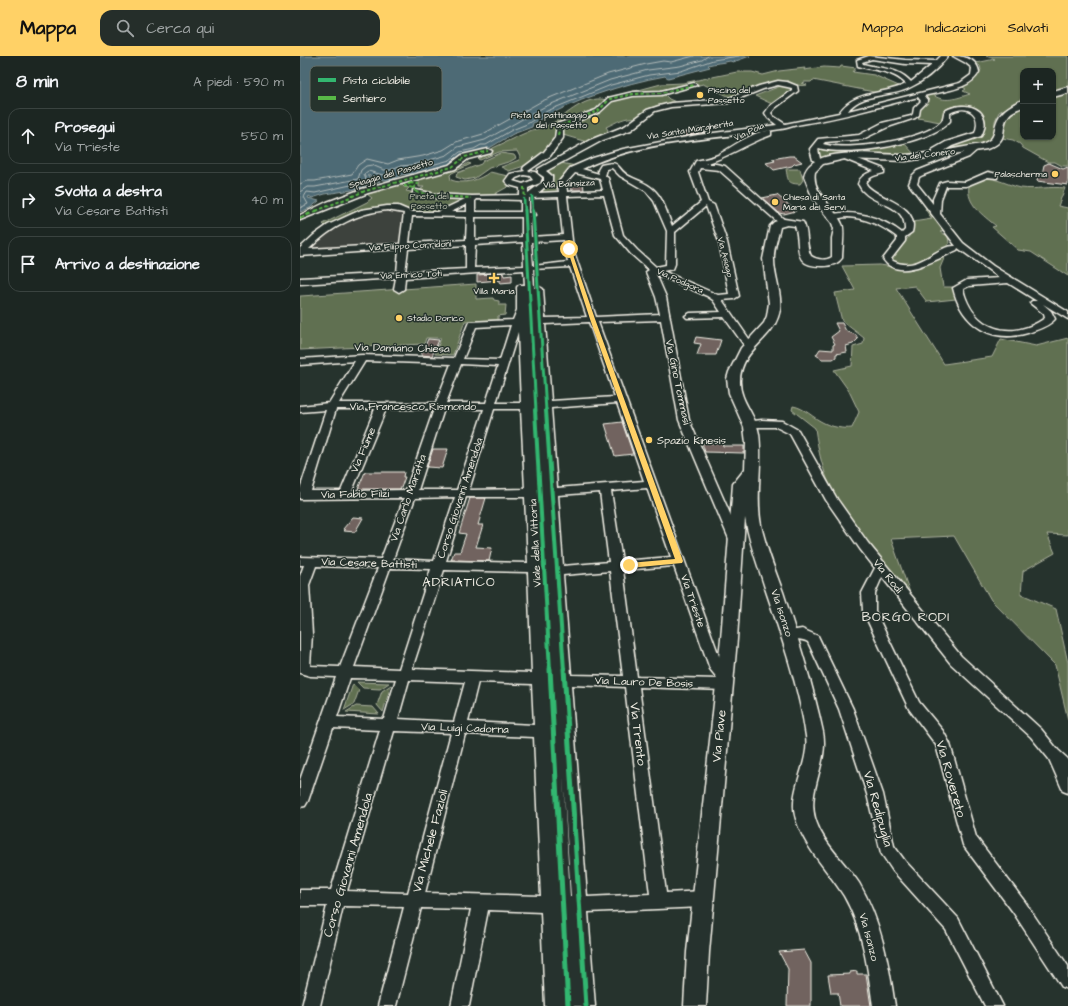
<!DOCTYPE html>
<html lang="it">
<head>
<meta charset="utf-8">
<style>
	:root { --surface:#1c2622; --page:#252e2a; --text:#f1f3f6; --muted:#a0a5a5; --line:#3a4340; --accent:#ffd166 }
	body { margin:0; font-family:"Architects Daughter",sans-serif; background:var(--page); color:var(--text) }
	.controls { position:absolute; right:12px; top:12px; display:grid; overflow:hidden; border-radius:8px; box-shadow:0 1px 3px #0004 }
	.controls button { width:36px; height:36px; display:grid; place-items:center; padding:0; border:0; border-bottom:1px solid var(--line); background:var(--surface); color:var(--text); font:20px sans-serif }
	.stop { position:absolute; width:12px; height:12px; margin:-9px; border:3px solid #ffd166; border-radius:50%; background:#fff }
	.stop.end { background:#ffd166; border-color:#fff; box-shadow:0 1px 4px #0008 }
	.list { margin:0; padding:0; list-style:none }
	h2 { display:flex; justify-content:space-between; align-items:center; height:52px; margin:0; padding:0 16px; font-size:17px }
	h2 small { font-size:13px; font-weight:400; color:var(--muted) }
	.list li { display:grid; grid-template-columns:26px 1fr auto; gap:12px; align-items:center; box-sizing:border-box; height:56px; margin:0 8px 8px; padding:0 8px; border:1px solid var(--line); border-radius:12px }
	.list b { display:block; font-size:15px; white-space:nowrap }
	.list p { margin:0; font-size:13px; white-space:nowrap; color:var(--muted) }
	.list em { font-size:13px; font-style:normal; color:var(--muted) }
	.icon { flex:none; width:22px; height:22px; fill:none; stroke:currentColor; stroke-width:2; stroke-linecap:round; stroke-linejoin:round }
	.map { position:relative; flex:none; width:768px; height:950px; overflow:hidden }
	header { display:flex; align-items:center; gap:24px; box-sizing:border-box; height:56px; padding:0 20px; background:var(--accent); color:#111 }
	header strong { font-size:19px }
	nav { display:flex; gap:22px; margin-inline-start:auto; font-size:14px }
	.search { width:280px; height:36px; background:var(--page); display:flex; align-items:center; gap:10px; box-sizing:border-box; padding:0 14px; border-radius:12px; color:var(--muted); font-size:15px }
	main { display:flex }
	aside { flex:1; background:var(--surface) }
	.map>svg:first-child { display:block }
</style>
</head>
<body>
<header>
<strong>Mappa</strong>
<div class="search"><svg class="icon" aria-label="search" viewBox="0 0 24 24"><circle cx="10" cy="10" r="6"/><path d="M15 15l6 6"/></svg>Cerca qui</div>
<nav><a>Mappa</a><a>Indicazioni</a><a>Salvati</a></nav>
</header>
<main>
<aside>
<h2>8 min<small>A piedi · 590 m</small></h2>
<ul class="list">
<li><svg class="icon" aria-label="ahead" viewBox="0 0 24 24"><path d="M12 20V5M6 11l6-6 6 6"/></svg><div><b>Prosegui</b><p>Via Trieste</p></div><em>550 m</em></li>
<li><svg class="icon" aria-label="right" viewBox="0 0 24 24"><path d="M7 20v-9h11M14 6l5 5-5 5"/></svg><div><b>Svolta a destra</b><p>Via Cesare Battisti</p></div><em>40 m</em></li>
<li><svg class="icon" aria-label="arrive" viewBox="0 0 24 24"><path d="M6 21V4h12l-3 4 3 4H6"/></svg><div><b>Arrivo a destinazione</b></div></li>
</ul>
</aside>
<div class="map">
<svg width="768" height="950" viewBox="0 0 768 950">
	<rect width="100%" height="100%" fill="#26332d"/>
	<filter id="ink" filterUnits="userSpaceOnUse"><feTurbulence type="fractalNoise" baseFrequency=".025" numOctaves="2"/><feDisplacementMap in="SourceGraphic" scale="8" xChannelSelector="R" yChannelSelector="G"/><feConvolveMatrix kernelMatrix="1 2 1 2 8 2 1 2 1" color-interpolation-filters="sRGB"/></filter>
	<g filter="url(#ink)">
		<path fill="#3c423c" d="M85 155 104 157 102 188 9 194 15 186 31 174 46 166 62 159Z"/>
		<path fill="#616f51" stroke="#aab09c" d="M686 0H768V31L753 35V15H723V43L699 56 695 65V80C682 94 659 93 641 95 648 91 677 82 681 77 684 74 685 70 685 66 683 46 656 46 643 55V61L640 66 618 62 621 52 629 45 624 40 632 38C644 48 657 42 670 38L663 35 666 33 661 30 671 26 681 14 680 10 676 7 695 3Z
			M541 10 556 12 553 16 574 19 601 31 579 37 513 24 511 26H505L502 27 507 29C497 31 490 26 480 26 464 26 447 36 432 42L403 28 364 38 369 43 378 47C363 49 348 50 337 62 325 60 317 66 306 71L308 74 307 77 287 86 263 79 256 80C251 85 248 92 243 98 235 108 220 111 209 115L201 111 219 104 220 101 217 95 199 96 180 104 178 103 193 92 214 82 232 74 246 71 249 68 262 63 261 62C272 53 291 39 306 44L309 42 361 28 383 27 437 16H452L463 19 479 15 505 12 504 14 524 11 540 12Z
			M483 29 492 33 472 48 455 40Z
			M768 36V110H762L755 106H748L723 92 720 88 713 84 702 82C705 63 707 59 723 50V81H753V40Z
			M599 87H604L615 99 602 101 556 99 521 104 515 97 518 93C544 99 574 94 599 87Z
			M201 97 214 99 216 102 211 105 189 112 175 122 165 124 156 121 157 117 181 108 183 105Z
			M168 107 171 108 152 117 150 119 151 124C164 129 179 124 190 116L208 120 211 129 193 139 172 140 135 156H119L94 150 62 153 47 159 25 170 23 168 67 146 72 142 67 138 73 135 105 128 102 129 104 131 109 132 106 135 111 136 110 137 122 135 120 134 124 131H119V126L113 125 136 119 148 113 162 111Z
			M261 107 276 110 261 121 257 127 256 136 238 138C243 131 252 130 253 120L248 114 249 113Z
			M486 113H500L503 124 500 128C487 128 488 124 486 113Z
			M684 122C697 122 708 129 721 132 736 134 750 130 765 132L758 150 768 152V220L731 196 718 194 692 171 696 170C683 159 666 148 669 130Z
			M627 152 644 174 640 176 648 180 649 188C634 200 610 216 591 204 594 189 613 187 613 166L632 163 625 153Z
			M645 200 640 212 643 231H653L656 243 627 246 615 230 596 232 644 308 692 301 701 283 736 290 768 282V479L747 478 755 497 723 515 721 538 756 553 768 607V664L755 609 691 544 654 480 591 483 610 537C584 505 555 473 534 437 523 418 518 394 515 372L492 354 493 350C505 352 513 362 524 367 532 371 543 373 552 372L559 356 549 335 534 314 552 310 553 291 563 288 564 282 542 265 535 237 555 234 542 210 580 209 599 212H617Z
			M176 228V243L193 242 194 244 199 245V249H206L205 259 198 260V264L165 265 153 299 135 298 141 282H126L124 288 0 294V240H1Z
			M57 626 89 627 80 633 63 632Z
			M53 628 59 634 54 648 44 654Z
			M91 629 83 656 77 649 82 635Z
			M56 650 73 651 79 658 46 656Z"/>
		<path fill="#4e6a74" stroke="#90a0a2" d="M0 0H450L433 6 430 5C422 7 415 7 408 9L410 11 368 22 365 20C321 28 275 44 233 67L232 71 213 78 186 94 182 93C174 98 158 97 154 107L115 117 101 119 91 124H83L68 119 67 120 80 125 52 134 25 138 12 142 9 140 8 142 19 145 10 152 0 156Z"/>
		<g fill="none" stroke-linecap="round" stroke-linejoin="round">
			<path stroke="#b2bbba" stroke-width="1" d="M0 128 6 125H15L52 118 58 109 67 103 88 108 98 104 123 100 143 94 156 86 183 78 242 45 308 18 346 8 363 5 371 6 394 0
				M0 136 7 131H15L58 123 61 114 66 110 72 109 84 114H90L99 110 112 109 147 99 158 91 185 84 244 51 310 24 348 14 380 10 402 4 408 0
				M0 152 8 148 4 141 7 136 15 137 64 126 66 124 64 118 68 115 83 119H91L100 115 113 114 150 104 160 96 174 93 181 89H186L212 74 227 68 247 55 311 29 349 19 381 15 413 4 439 0"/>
		</g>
		<path fill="#71645e" stroke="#f4f1e8" d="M400 72 406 76 383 80 379 78Z
			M489 100H494L502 106 494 108 492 110 474 114 466 107 475 105 472 103Z
			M749 107 763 113 768 111V129L737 125 738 118H742L744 109Z
			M283 126 284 134H271L270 127Z
			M477 139 496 155 484 158 479 157 462 142Z
			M203 217 204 220 212 219V226L200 227V224L177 226V219Z
			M535 267H542L546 275 556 279 558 283 553 288 546 290 547 296 536 298V301L533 303H522L516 299 520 293 533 294V289L535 288 531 281 539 275Z
			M396 281 421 284 416 299H397L401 288 394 287Z
			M128 283 139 284 132 300 121 299Z
			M322 366 333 398 315 400 305 368Z
			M402 387H422L423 390H444V397L405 396Z
			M133 393H148L142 412 127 411Z
			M65 416H104L103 421H105L101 432 99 433H58Z
			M170 442H186L178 469H183L176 491 192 492 189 505 151 504 154 496H160L166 478 159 477Z
			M53 461 63 462 55 476 44 475 45 474 43 473Z
			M504 894 511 907V950H487L488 913 479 896Z
			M557 915V918H566L571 950H540L538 937H531L528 919 550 918V916Z"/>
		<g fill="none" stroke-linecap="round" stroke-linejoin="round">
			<defs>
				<path id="minor" d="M569 0 605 4 636 5 641 0H648C638 13 623 26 607 33 590 41 560 37 548 55L660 27 671 19 672 12 666 7 653 0C664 0 677 3 679 16 671 34 641 35 624 40L628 45 620 53 619 59 615 62 588 71 563 83 525 86 523 88C546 96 624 84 641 66 644 63 643 58 645 55 665 43 695 53 681 80L652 90 638 99H632V94L646 86 675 77C682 58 668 47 650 57V65C630 88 548 101 519 92L518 93 520 103 524 106 520 108 513 104 510 93 518 83 559 79 582 67 611 60 613 58 614 52 621 45 618 41C579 51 540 62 502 68 495 69 488 72 481 73 415 84 344 83 282 113L299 118 298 114 301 109C322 104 314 110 327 119 334 123 342 125 349 130 363 139 366 155 372 170L401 146 390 116 396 105C403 103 411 102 418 99 431 92 456 73 471 75V79C448 87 428 101 405 108H416L425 110 487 166 486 168H480L419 114 400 112 398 116 408 146 414 149 427 186 439 240 434 243 422 244 454 290 452 292H446L424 261 387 262 385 260 390 257 421 256 413 244 407 240 356 218 366 241 389 364 441 483 439 486H431L429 483 379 364 361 264 298 266 423 611 432 623 429 633 424 634 339 631 366 837 403 835 409 838 411 843 409 848 403 851 288 856 295 950H277L271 856 277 950H245L241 856 188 854 169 950H151L171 853 121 852 96 950H78L104 851 43 850 20 950H2L27 850H0V834H31L80 674 33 672 8 745 5 750 0 751V724L36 621 10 620 0 617V520L4 509H0V501L81 503 104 442 0 443V433L26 354 0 356V350L29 347 55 305 0 309V303L62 299 154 302 169 266 213 264 217 254V231L219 229H225L224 214 105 222 104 233 99 236 94 233 96 222 0 228V222L97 217 99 193 0 200V192L14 179 28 169 61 154 87 150H98L112 156H138L165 143 136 142 113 138V134H116L136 138 172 140 220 139V132L209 129 205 125 210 118 225 115 223 113 224 111 244 96 255 82 257 68 296 54 308 42 333 36 361 35 394 27 397 29 361 39 333 40 312 45 300 56 263 71V82L250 100 228 115 235 116 242 122 240 127 228 132V137L244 125V121L238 117V113L290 84 325 70 347 54 359 50 371 47 427 43 459 30 478 25 487 26 497 30 498 35 475 52 471 57 473 60 485 68 539 57C554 34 584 39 606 28 593 14 575 15 558 10L557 4ZM572 3 605 8 632 9 611 26C598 11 580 13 563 8L562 6ZM478 29 492 32V34L470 50 465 57 468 62 477 69 398 79 323 93 293 102 270 112 258 127 259 136 238 137 252 125V120L246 115 303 84 331 74 355 55 371 51 428 47 463 33ZM312 112 320 120 346 135 354 145 367 175 366 209 356 211 337 194 323 179 308 122 305 120 307 113ZM275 117 300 123 303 134 267 136 266 127ZM224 119 230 120 233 124 223 128 213 125 216 122ZM304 139 315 179 331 198 349 214 346 216 356 241 360 258 296 261 273 193 267 140ZM259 141 263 179 231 181 230 161 236 159 235 157H229V142ZM177 143 221 144V156H175V145ZM167 148V156H151ZM406 150 419 186 429 238 418 239 363 215 373 213 375 208V176ZM87 154 104 157 100 188 9 193C31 171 57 157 87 154ZM112 160 167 161 166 184 109 187ZM175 161H222V181L175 184ZM264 184 268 206 233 210 231 186ZM223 186 224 210 174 212 175 189ZM166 189V213L105 216 108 193ZM270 211 287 261 245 262 243 233 238 230 234 232 233 213ZM289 266 315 341 251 345 245 268ZM211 269 200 304 163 303 176 271ZM218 276 221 347H196ZM65 305 151 308 136 347H39ZM161 308 198 310 186 347H146ZM317 347 344 425 257 432 251 352ZM36 353H75L41 435H11ZM86 353H134L106 434 52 435ZM144 353H184L157 434H118ZM194 353H221L225 433 169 434ZM347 432 371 501 322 505 311 435ZM300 436 309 506 263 510 258 439ZM155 441 134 505 93 503 115 442ZM166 441H225L228 507 146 505ZM16 510 78 512 40 611 10 610 12 578 9 529ZM374 510 410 613 418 623 337 621 323 514ZM90 512 131 513 99 613 54 611ZM144 514 228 516 232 617 112 613ZM310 515 323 620 271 619 263 519ZM50 622 96 623 84 663 37 661ZM109 624 165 626 154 666 98 663ZM178 626 232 628 234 669 168 666ZM271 629 325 631 350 838 287 841ZM94 675 151 677 108 837 47 835ZM165 678 234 681 241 840 125 837ZM263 720 271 841H270Z
					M671 91H677L678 93 669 101 623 119 619 121 617 128 633 148V143L640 127 647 125 665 126 688 116 697 118V122L688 121 666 130H646L641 143 640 158 663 187 693 210 768 256V263L743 248 751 255 755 263C749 270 739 273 731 276 693 289 662 270 653 232L667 224 700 222 658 192 657 194C639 202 598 227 583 203L597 185V181C583 170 565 162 548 161 541 161 532 165 527 161L528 159C553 153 582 161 602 177L605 174C606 148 577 150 564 136 561 134 560 130 558 128 560 120 567 117 574 115L542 102 541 100 545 98 584 113V117C577 119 568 120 566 128 577 144 620 147 612 176L605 181V185L591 203 593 205C619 218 637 188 656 190L609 128 612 120 617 115 663 97ZM708 227 737 245H732L730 247 744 258 745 262C711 286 673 274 663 233L669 230Z
					M188 93 192 95 191 97 168 103 155 113 68 137 0 164V159L27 146 62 133 149 109 162 99Z
					M462 364 482 365 498 374 537 443 568 487 661 600 741 673 758 694 768 703V737L763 735 749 703 731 681 651 608 582 521 575 537V555L619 646 643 675 650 688 676 781 725 846 768 910V933L762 931 713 856 663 789 636 689 609 653 563 555 562 537 575 512 560 493 526 444 490 378 476 371H450L445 368 446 366Z
					M502 573 518 580 553 653 583 738 594 790 605 805 658 862 703 950H685L646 874 593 815 581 797 567 738 539 653 508 586C500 581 492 585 484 582L482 579 484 576Z"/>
				<path id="major" d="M768 31V37L753 41V35Z
					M723 44V51C718 53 712 55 709 59 698 72 712 84 687 93L606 105 545 103 523 108 515 116C511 137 535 151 542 168 545 173 542 194 542 202 538 208 530 210 523 210 490 211 502 189 495 170L487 169 480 171C478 182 473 193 474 204 474 223 485 243 478 261 470 285 441 294 440 324 439 345 456 358 459 378 463 409 455 439 461 469 466 492 475 514 483 536 498 583 513 629 523 676 529 706 507 734 515 762 522 787 545 806 559 827 581 864 589 908 595 950H573C568 913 563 873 544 840 528 814 505 793 496 763 487 736 510 708 506 680 499 630 481 580 465 532 458 509 449 486 445 462L437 583 409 896 406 950H384L387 896 421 583 433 428 445 413 446 387 444 371 429 337 427 323 429 316 441 292 464 267 467 260 469 247 463 203 470 170 474 166 484 163 503 166C509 176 505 189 511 200 517 204 525 205 532 201V182L534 173 532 167 513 143 504 120C511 87 582 100 606 99 631 98 657 92 682 88 698 82 692 76 698 63 702 54 714 47 723 44Z"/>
			</defs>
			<use href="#minor" stroke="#f4f1e8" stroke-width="3"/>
			<use href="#major" stroke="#f4f1e8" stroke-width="3"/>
			<use href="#minor" fill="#26332d" fill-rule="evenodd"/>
			<use href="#major" fill="#26332d" fill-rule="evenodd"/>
			<path stroke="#58b947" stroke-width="2" stroke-dasharray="3.5 2" stroke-linecap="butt" d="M258 79 260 70 298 55 310 43 333 38 361 37 394 29
				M110 127 118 128 113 132
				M111 127 105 130 113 132 116 136
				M224 131 225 145
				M116 136 136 140 171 142
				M16 155 65 135 152 111 165 101 188 95"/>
			<path stroke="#58b947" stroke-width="2.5" stroke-dasharray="4.5 2.5" stroke-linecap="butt" d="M0 162 18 154"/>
			<defs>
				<path id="cycleway-far3" d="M232 140 233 155
					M224 143 225 155"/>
				<path id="cycleway-far2" d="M225 154 236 355
					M233 154 246 355"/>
				<path id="cycleway-far1" d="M235 354 250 614
					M246 354 264 614"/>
				<path id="cycleway" d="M250 613 268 950
					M264 613 286 950"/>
			</defs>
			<use href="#cycleway-far3" stroke="#26332d" stroke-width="4"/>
			<use href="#cycleway-far2" stroke="#26332d" stroke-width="5"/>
			<use href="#cycleway-far1" stroke="#26332d" stroke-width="6"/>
			<use href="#cycleway" stroke="#26332d" stroke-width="8"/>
			<use href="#cycleway-far3" stroke="#33b770" stroke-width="2.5"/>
			<use href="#cycleway-far2" stroke="#33b770" stroke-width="3"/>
			<use href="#cycleway-far1" stroke="#33b770" stroke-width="4"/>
			<use href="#cycleway" stroke="#33b770" stroke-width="5"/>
		</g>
	</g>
	<path fill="#ffd166" d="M267 192 271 193 295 263 383 505 382 507 329 512 325 509 329 507 375 503 290 263Z"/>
	<g fill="#ffd166" stroke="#26332d" stroke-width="1.5">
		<circle cx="400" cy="39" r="4"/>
		<circle cx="295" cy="64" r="4"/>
		<circle cx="755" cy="118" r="4"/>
		<circle cx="475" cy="146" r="4"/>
		<path d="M192 216h4v4h4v4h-4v4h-4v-4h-4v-4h4z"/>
		<circle cx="99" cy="262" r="4"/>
		<circle cx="349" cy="384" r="4"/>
	</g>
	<g text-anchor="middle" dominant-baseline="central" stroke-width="3" stroke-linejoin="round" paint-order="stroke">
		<g font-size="9" fill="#f4f1e8" stroke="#26332d" text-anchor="start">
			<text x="408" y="34">Piscina del<tspan x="408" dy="10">Passetto</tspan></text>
			<text x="287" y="59" text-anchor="end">Pista di pattinaggio<tspan x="287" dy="10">del Passetto</tspan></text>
			<text x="747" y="118" text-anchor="end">Palascherma</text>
			<text x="483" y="141">Chiesa di Santa<tspan x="483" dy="10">Maria dei Servi</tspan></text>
			<text x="194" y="235" text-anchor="middle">Villa Maria</text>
			<text x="107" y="262">Stadio Dorico</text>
		</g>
		<g font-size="9" fill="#f4f1e8" stroke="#26332d">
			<text transform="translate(390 74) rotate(-9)">Via Santa Margherita</text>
			<text transform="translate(449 76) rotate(-25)">Via Pola</text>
			<text transform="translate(625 99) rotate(-7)">Via del Conero</text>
			<text transform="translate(91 118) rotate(-16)">Spiaggia del Passetto</text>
			<text transform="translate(269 128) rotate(-3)">Via Bainsizza</text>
			<text transform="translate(110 190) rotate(-3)">Via Filippo Corridoni</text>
			<text transform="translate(425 201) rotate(76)">Via Asiago</text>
			<text transform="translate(111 219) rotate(-3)">Via Enrico Toti</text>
			<text transform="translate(380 225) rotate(24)">Via Podgora</text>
		</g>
		<g font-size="9" fill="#b9bdac" stroke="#26332d">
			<text x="129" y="140">Pineta del<tspan x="129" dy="10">Passetto</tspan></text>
		</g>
		<g font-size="11" fill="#f4f1e8" stroke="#26332d">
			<text transform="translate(102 292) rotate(1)">Via Damiano Chiesa</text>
			<text transform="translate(378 326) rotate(78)">Via Gino Tommasi</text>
			<text x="113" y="350">Via Francesco Rismondo</text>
			<text transform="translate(63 394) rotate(-67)">Via Fiume</text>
			<text transform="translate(55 438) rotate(-1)">Via Fabio Filzi</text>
			<text transform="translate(108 442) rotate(-71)">Via Carlo Maratta</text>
			<text transform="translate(160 442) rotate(-72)">Corso Giovanni Amendola</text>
			<text transform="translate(235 487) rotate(-93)">Viale della Vittoria</text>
			<text transform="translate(69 507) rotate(2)">Via Cesare Battisti</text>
			<text transform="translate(588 520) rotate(51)">Via Rodi</text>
			<text transform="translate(393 545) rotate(71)">Via Trieste</text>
			<text transform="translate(482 557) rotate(72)">Via Isonzo</text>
			<text transform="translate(344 626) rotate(2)">Via Lauro De Bosis</text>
			<text transform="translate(165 672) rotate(2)">Via Luigi Cadorna</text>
			<text transform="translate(569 881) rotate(75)">Via Isonzo</text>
		</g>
		<g font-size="11" fill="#f4f1e8" stroke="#26332d" text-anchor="start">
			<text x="357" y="384">Spazio Kinesis</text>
		</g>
		<g font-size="13" letter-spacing="1" fill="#f4f1e8" stroke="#26332d">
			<text x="159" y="526">ADRIATICO</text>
			<text x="606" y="561">BORGO RODI</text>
		</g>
		<g font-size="13" fill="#f4f1e8" stroke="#26332d">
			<text transform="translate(338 678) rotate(83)">Via Trento</text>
			<text transform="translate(419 680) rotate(-84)">Via Piave</text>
			<text transform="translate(651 723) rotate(74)">Via Rovereto</text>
			<text transform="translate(578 753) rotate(74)">Via Redipuglia</text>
			<text transform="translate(130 785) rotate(-75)">Via Michele Fazioli</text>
			<text transform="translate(48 809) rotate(-74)">Corso Giovanni Amendola</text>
		</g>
	</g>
	<rect x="10" y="10" width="132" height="46" rx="6" fill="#26332d" stroke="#646c65" stroke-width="1"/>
	<rect x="18" y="22" width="18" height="4" fill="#33b770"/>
	<rect x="18" y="40" width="18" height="4" fill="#58b947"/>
	<g font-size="11" fill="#f4f1e8">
		<text x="43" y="28">Pista ciclabile</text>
		<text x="43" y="46">Sentiero</text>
	</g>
</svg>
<div class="controls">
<button>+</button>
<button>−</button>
</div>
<div class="stop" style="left:269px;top:193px"></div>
<div class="stop end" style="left:329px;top:509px"></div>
</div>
</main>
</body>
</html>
